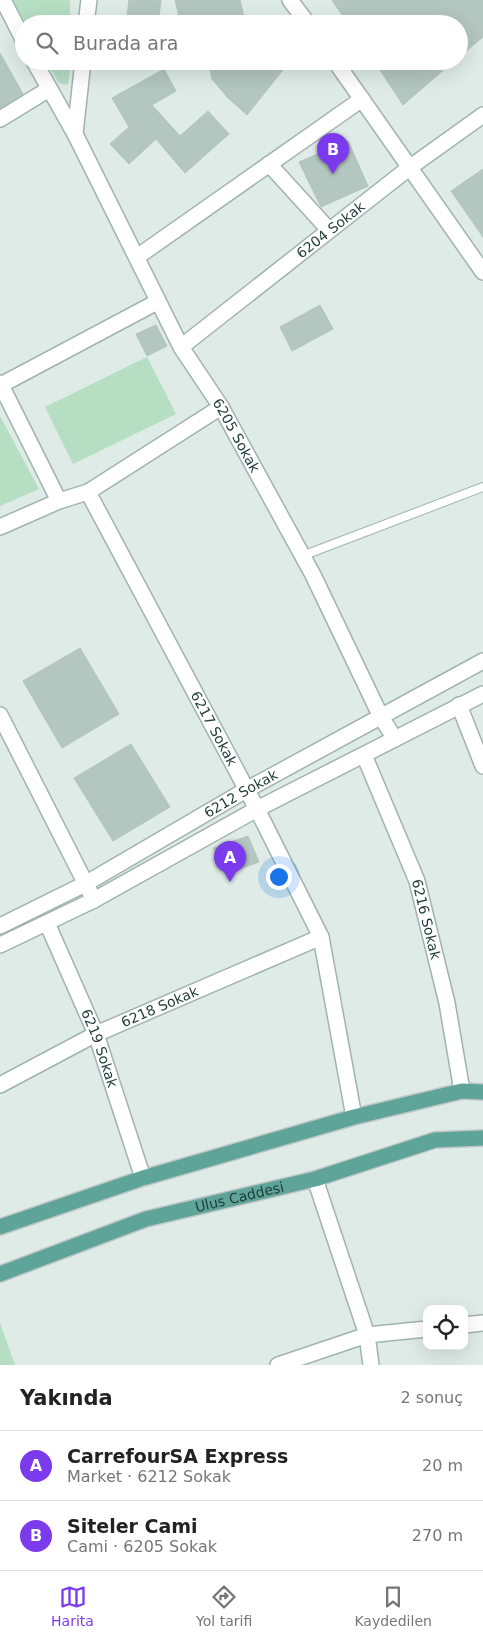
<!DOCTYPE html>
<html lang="tr">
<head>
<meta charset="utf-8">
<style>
	:root { --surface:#fff; --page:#f6f6f6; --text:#222; --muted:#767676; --line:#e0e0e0; --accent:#7c3aed }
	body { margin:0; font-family:"DejaVu Sans",sans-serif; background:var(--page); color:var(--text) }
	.controls { position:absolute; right:15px; bottom:15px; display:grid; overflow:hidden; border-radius:10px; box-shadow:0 5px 20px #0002 }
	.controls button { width:45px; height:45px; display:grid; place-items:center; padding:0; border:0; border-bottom:1px solid var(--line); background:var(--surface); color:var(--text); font:25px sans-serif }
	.you { position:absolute; left:278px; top:876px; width:18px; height:18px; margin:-12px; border:4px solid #fff; border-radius:50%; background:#1a73e8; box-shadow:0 0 0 8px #1a73e833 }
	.badge { display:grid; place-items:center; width:32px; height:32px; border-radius:50%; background:var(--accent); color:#fff; font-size:16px; font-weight:700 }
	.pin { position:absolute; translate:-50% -41px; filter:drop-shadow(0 1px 2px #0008) }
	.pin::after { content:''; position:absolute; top:26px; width:18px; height:15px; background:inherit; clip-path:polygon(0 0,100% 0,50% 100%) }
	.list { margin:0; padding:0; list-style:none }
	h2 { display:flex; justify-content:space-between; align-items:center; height:65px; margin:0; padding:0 20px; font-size:21px }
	h2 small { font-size:16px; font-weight:400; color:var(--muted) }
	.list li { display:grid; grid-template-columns:32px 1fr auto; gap:15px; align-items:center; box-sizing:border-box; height:70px; padding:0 20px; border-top:1px solid var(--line) }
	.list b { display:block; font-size:19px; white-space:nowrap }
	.list p { margin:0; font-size:16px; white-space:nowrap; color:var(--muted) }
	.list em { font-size:16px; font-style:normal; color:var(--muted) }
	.icon { flex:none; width:28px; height:28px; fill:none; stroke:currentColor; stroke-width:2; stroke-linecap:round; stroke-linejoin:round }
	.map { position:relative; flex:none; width:483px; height:1365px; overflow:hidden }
	.search { position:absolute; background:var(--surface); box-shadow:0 5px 20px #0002; left:15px; right:15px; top:15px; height:55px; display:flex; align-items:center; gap:12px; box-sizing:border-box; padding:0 18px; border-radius:28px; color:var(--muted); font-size:19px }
	.sheet { height:205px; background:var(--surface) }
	nav { display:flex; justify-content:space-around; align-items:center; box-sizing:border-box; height:70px; border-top:1px solid var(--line); background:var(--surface); font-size:14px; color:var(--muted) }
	nav a { display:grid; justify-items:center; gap:2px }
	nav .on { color:var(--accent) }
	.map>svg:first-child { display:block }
</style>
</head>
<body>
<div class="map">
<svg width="483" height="1365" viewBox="0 0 483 1365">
	<rect width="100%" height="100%" fill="#deebe6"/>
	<path fill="#b5dec3" d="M13 0H70V24H26Z
		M46 61H71L68 85 59 83Z
		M147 357 176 414 73 464 45 407Z
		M0 416 39 489 0 506Z
		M0 1323 15 1365H0Z"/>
	<path fill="#b3c6bf" stroke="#b0c5be" d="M129 0H161L158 24H126Z
		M175 0H240L245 21 235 24H181Z
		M332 0H483V37L459 57V24H348Z
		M0 53 23 94 0 108Z
		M208 61H290L247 115 228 98 212 79Z
		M374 61H454L403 105Z
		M164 69 176 91 152 105 180 136 208 111 229 134 185 173 156 139 129 164 110 144 129 127 112 98Z
		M348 141 368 186 321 207 299 162Z
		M483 169V237L451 191Z
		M320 305 333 329 292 351 280 327Z
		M156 325 167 346 147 356 136 334Z
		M80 648 119 714 62 748 23 681Z
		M131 744 170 807 113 841 74 778Z
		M248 836 259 862 226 874 213 848Z"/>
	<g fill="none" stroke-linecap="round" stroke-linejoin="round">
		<defs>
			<path id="service" d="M302 556 483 487"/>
			<g id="minor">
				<path d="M3 0 24 41"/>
				<path d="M290 0 308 24"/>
				<path d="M86 24 89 0"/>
				<path id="s1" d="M34 61 75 134 181 347 221 407 313 575 381 717 395 739"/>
				<path d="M335 61 483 272"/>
				<path d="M0 119 49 89"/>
				<path d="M75 134 83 61"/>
				<path d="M269 164 329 230"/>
				<path d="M137 257 362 99"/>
				<path id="s2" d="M181 347 409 168 483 115"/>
				<path d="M0 383 59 501"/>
				<path d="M1 385 157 302"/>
				<path id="s3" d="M88 492 257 809 321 937 354 1117"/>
				<path d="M0 527 59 501 88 492 221 407"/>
				<path d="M459 705 483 766"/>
				<path d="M0 715 94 900"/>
				<path id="s4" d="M364 755 417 881 447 1003 462 1091"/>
				<path id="s5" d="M47 923 96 1034 143 1178"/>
				<path id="s6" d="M0 1085 96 1034 321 937"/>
				<path d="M315 1179 367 1335 371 1365"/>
				<path d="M464 1325 483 1323"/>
				<path d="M278 1365 367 1335 427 1329"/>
			</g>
			<g id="tertiary">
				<path id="s7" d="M0 926 85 884 246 790 483 661"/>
				<path d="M0 945 94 900 257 809 483 694"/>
			</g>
			<g id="primary">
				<path d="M0 1227 143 1178 354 1117 462 1091 483 1092"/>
				<path id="s8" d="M0 1274 146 1219 315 1179 435 1140 483 1138"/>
			</g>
		</defs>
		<use href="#service" stroke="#a1b3ae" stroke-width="10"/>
		<use href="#minor" stroke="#a1b3ae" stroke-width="18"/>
		<use href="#tertiary" stroke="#a1b3ae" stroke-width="18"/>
		<use href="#primary" stroke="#c0c8c7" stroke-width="18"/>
		<use href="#service" stroke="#fff" stroke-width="8"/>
		<use href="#minor" stroke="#fff" stroke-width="15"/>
		<use href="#tertiary" stroke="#fff" stroke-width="15"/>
		<use href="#primary" stroke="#5fa498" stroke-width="15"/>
	</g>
	<g text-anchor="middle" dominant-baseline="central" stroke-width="4" stroke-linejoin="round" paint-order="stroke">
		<g font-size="14" fill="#1e3c36" stroke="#eff8f4">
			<text stroke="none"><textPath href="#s2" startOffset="190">6204 Sokak</textPath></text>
			<text stroke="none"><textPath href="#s1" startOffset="426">6205 Sokak</textPath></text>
			<text stroke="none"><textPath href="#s3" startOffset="268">6217 Sokak</textPath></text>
			<text stroke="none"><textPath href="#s7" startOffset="275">6212 Sokak</textPath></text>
			<text stroke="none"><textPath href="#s4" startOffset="176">6216 Sokak</textPath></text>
			<text stroke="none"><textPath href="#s6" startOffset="178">6218 Sokak</textPath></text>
			<text stroke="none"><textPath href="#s5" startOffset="136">6219 Sokak</textPath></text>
			<text stroke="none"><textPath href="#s8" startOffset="252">Ulus Caddesi</textPath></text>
		</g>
	</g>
</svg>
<div class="controls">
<button><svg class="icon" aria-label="locate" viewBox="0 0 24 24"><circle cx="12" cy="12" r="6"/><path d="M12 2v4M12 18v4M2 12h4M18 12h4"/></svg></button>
</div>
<div class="you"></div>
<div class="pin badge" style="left:230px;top:882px">A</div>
<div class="pin badge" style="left:333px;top:174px">B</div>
<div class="search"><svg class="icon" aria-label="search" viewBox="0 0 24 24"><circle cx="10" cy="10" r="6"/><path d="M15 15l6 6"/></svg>Burada ara</div>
</div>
<section class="sheet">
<h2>Yakında<small>2 sonuç</small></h2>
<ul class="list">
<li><span class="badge">A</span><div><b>CarrefourSA Express</b><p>Market · 6212 Sokak</p></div><em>20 m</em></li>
<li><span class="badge">B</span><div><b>Siteler Cami</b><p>Cami · 6205 Sokak</p></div><em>270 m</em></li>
</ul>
</section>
<nav>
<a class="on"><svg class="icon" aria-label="map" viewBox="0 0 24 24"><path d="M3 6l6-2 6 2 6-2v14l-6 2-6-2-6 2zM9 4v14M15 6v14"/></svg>Harita</a>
<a><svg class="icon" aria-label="directions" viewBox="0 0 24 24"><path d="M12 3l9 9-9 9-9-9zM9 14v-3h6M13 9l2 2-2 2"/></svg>Yol tarifi</a>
<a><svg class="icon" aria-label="saved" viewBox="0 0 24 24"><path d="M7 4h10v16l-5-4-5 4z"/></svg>Kaydedilen</a>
</nav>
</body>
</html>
